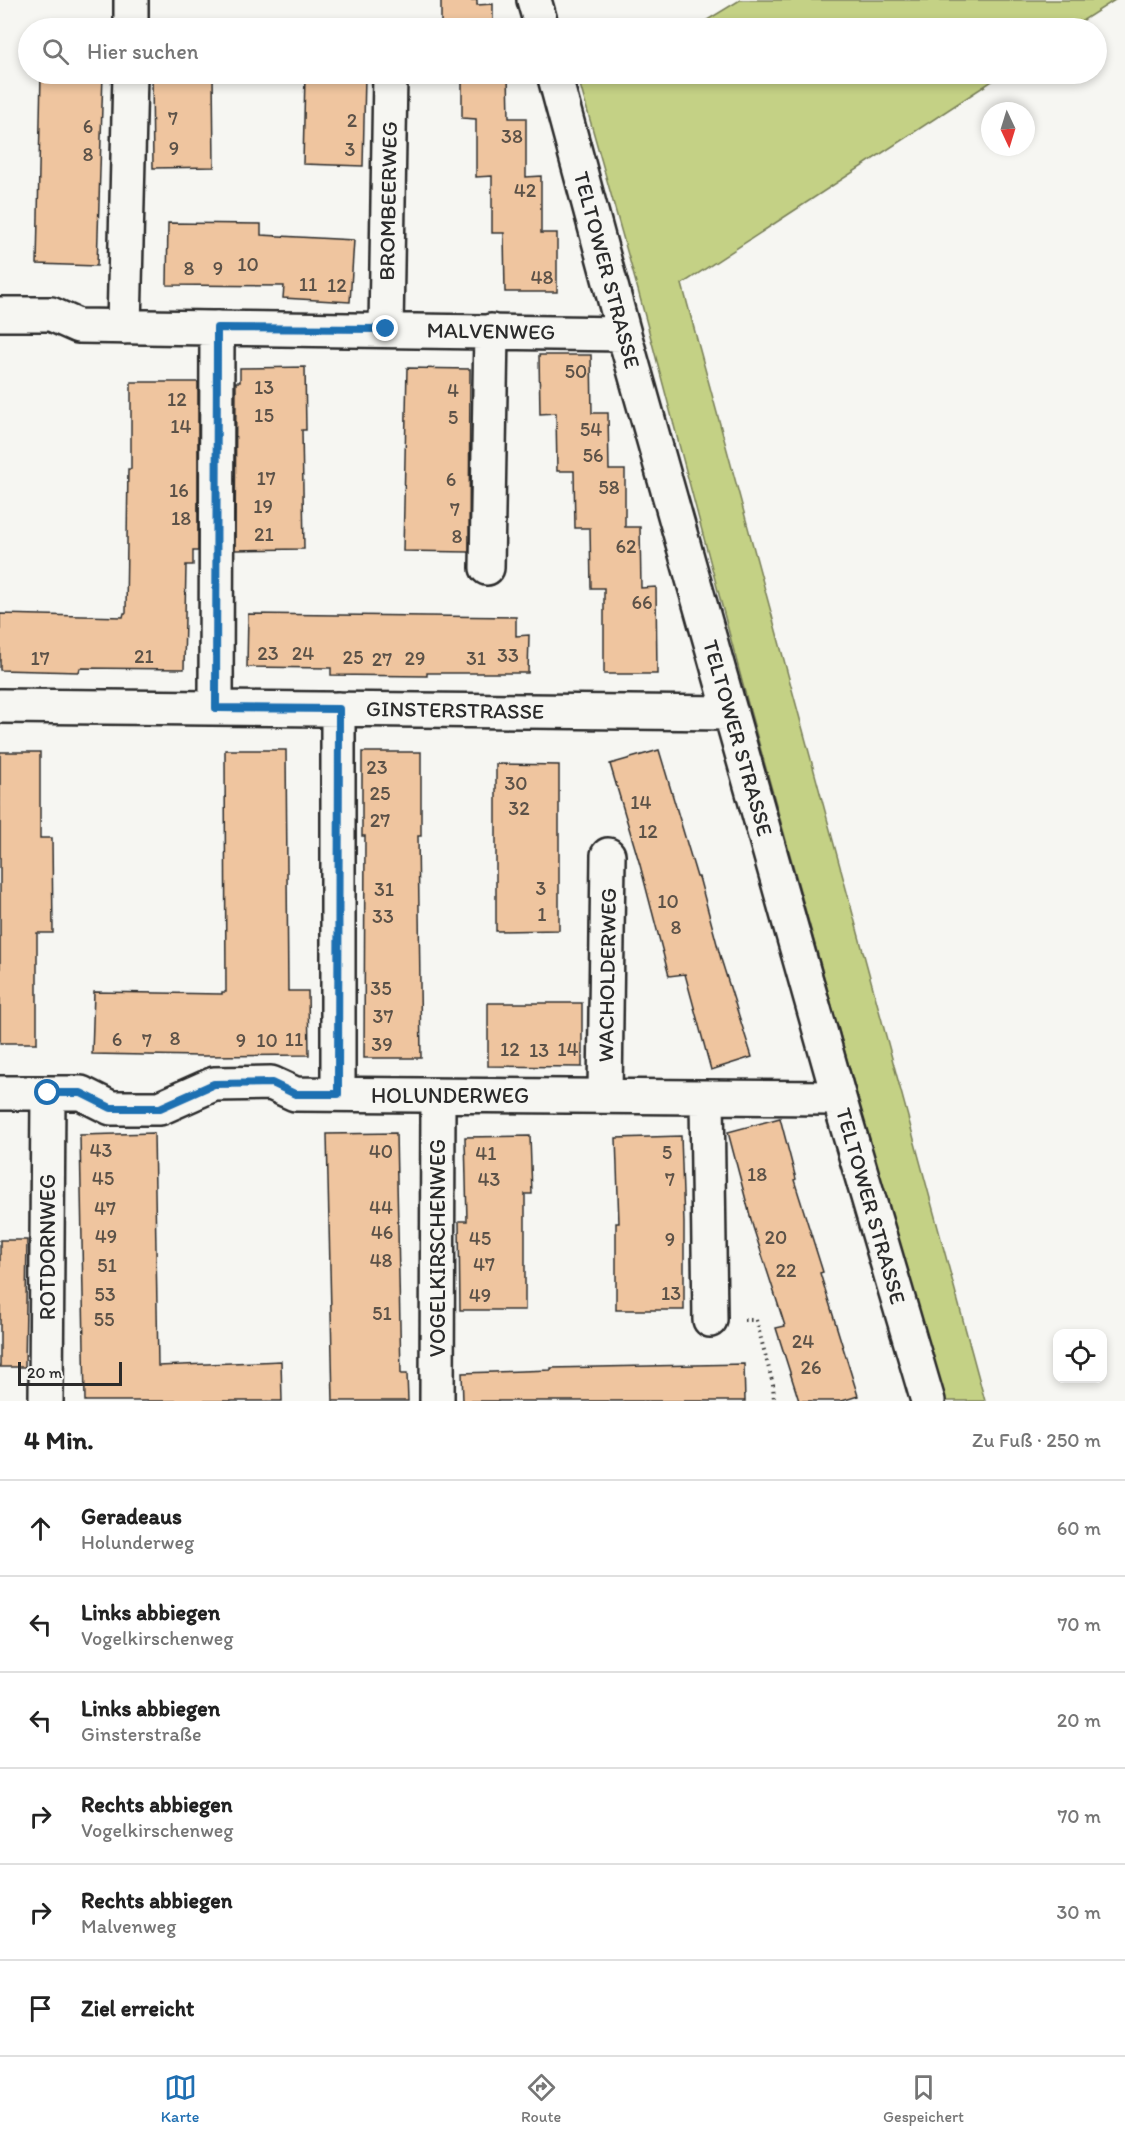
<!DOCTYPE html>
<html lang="de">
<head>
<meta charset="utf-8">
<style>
	:root { --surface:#fff; --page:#f2f2f2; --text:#222; --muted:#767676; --line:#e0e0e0; --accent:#1f6fb2 }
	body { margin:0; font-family:Itim,sans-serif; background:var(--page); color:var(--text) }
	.controls { position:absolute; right:18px; bottom:18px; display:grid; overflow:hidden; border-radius:12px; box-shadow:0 3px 9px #0003 }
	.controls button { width:54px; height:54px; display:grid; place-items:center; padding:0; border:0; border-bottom:2px solid var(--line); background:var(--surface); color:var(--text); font:30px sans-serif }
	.compass { position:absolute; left:981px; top:102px; width:54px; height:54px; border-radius:50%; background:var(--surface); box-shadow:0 3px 9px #0003; rotate:176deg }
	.scale { position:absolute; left:18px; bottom:15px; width:104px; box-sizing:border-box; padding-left:6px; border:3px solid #2b2b2b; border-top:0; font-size:16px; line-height:21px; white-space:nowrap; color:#2b2b2b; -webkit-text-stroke:4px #f6f6f2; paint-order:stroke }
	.stop { position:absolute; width:18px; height:18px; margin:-14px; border:4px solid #1f6fb2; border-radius:50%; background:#fff }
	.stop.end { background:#1f6fb2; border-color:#fff; box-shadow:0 2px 6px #0008 }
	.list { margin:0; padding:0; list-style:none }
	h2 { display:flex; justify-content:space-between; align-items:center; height:78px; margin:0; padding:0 24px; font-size:26px }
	h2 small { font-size:20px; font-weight:400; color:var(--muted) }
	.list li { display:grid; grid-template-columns:39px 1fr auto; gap:18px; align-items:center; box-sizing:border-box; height:96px; padding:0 24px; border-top:2px solid var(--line) }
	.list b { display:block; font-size:22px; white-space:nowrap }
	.list p { margin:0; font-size:20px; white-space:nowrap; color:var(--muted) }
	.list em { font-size:20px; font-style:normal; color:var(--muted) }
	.icon { flex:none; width:33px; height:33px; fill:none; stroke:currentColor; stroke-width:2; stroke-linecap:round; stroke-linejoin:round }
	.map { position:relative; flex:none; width:1125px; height:1401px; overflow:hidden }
	.search { position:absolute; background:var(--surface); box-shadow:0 3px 9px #0003; left:18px; right:18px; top:18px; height:66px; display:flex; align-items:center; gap:15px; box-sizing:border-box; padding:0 21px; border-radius:33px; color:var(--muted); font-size:22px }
	.sheet { height:654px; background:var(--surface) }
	nav { display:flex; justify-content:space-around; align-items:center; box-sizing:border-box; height:84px; border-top:2px solid var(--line); background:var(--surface); font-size:16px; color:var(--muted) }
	nav a { display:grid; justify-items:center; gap:3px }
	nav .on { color:var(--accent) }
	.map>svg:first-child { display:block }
</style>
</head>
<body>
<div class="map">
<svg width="1125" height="1401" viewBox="0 0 1125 1401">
	<rect width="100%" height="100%" fill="#f6f6f2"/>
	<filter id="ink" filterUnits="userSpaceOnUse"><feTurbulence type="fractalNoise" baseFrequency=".0167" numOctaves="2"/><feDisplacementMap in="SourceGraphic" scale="12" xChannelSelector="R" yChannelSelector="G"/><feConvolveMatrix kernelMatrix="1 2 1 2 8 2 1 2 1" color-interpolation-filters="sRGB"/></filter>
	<g filter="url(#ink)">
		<path fill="#c4d185" stroke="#787e58" stroke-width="1.5" d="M740 0H1115L1071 28H694Z
			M577 74H1003L682 284 985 1401H942L747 700 638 290Z"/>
		<path fill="#efc59f" stroke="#2b2b2b" stroke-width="1.5" d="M441 0H477V5L493 4V28H441Z
			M41 74H103L97 266 37 264Z
			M152 74H213L214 167 153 168Z
			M462 74H508L509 118H526V177L541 176V233H557V292H505L504 233H492V176L476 177V119L462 118Z
			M305 75 365 76 363 166 303 164Z
			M168 223 261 224V235L354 240 350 302 283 298 284 286 167 285Z
			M539 355H591L592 413H608L609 470H625V527H640L641 588 656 587 657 674H604V588H591L590 528H575L574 471H557L556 413 540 414Z
			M305 367 306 430H302L304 549 235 550 236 382H240V368Z
			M407 368 470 369 469 552 403 551Z
			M131 382H198V551H193V565H186L184 669 80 668 79 672 0 670V614L123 617 124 613H126L128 469H131Z
			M248 614 516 617V636L529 635 528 673H427V676L331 675V668L247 667Z
			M225 750H286L288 991H308L309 1055 201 1056 92 1054 94 992 222 994V992H226Z
			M659 750 697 877H699L721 959 752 1057 711 1070 685 974 669 976 640 865 610 764Z
			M0 752H40V838H52L53 933H37V1043H0Z
			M362 752H421V836H418L421 1058H364L365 836H362Z
			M496 764 559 765V930L496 931Z
			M488 1003H582V1067L488 1066Z
			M780 1118 796 1179 794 1180 823 1272 820 1273 858 1396 842 1401H799L776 1328 785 1326 753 1227 728 1132Z
			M154 1133 158 1366 281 1361 282 1401H85L80 1135Z
			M396 1133 401 1374H407L408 1401H333L327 1134Z
			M530 1136 532 1194H525V1310H460L459 1221H467L465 1137Z
			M681 1136 684 1223V1310H616V1223H619L616 1138Z
			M0 1240H27L25 1367H0Z
			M744 1364 745 1401H463L462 1373 551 1370V1368Z"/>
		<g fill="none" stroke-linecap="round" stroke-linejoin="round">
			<defs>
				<path id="minor" d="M534 0 542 28
					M131 28V0
					M554 74 624 334 839 1098 928 1401
					M0 314H51L78 326 624 334
					M124 327 130 74
					M386 329 390 74
					M487 568 491 331
					M0 706 731 713
					M216 708 217 328
					M0 1093H81L111 1108H160L214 1084 271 1083 295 1094 839 1098
					M338 1094V709
					M605 1095 608 855
					M707 1098 710 1320
					M46 1401 48 1093
					M437 1401 438 1096"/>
			</defs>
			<use href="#minor" stroke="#2b2b2b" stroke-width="38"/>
			<path stroke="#2b2b2b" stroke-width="4" stroke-dasharray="1.5 4.5" stroke-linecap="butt" d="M744 1320H756L773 1384 774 1401"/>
			<use href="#minor" stroke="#f6f6f2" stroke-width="33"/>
		</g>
	</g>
	<g fill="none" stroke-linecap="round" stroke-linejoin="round" filter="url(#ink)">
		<path stroke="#1f6fb2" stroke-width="8" d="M48 1093H81L111 1108H160L214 1084 272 1083 295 1094H338L339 709 216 708 217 328 386 329"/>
	</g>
	<g text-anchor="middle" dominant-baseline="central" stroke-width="4.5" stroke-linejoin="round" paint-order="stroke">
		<g font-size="20" fill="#5c5248">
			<text x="173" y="118">7</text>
			<text x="352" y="120">2</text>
			<text x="88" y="126">6</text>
			<text x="512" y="136">38</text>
			<text x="174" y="148">9</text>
			<text x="350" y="149">3</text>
			<text x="88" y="154">8</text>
			<text x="525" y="190">42</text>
			<text x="248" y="264">10</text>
			<text x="189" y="268">8</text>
			<text x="218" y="268">9</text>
			<text x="542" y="277">48</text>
			<text x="308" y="284">11</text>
			<text x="337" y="285">12</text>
			<text x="576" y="371">50</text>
			<text x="264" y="387">13</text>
			<text x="453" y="390">4</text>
			<text x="177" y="399">12</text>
			<text x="264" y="415">15</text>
			<text x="453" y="417">5</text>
			<text x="181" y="426">14</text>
			<text x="591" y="429">54</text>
			<text x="593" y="455">56</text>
			<text x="266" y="478">17</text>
			<text x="451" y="479">6</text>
			<text x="609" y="487">58</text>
			<text x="179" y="490">16</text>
			<text x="263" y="506">19</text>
			<text x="455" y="509">7</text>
			<text x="181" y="518">18</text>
			<text x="264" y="534">21</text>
			<text x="457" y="536">8</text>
			<text x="626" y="546">62</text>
			<text x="642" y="602">66</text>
			<text x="268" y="653">23</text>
			<text x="303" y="653">24</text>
			<text x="508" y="655">33</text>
			<text x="144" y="656">21</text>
			<text x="353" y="657">25</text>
			<text x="40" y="658">17</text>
			<text x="415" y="658">29</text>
			<text x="476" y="658">31</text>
			<text x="382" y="659">27</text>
			<text x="377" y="767">23</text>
			<text x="516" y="783">30</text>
			<text x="380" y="793">25</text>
			<text x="641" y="802">14</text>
			<text x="519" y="808">32</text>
			<text x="380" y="820">27</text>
			<text x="648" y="831">12</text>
			<text x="541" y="888">3</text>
			<text x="384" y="889">31</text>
			<text x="668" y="901">10</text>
			<text x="542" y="914">1</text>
			<text x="383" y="916">33</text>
			<text x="676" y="927">8</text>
			<text x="381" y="988">35</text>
			<text x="383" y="1016">37</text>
			<text x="175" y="1038">8</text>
			<text x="117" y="1039">6</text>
			<text x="294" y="1039">11</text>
			<text x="147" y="1040">7</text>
			<text x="241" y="1040">9</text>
			<text x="267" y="1040">10</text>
			<text x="382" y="1044">39</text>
			<text x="510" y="1049">12</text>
			<text x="568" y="1049">14</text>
			<text x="539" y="1050">13</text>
			<text x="101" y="1150">43</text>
			<text x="381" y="1151">40</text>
			<text x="667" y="1152">5</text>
			<text x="486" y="1153">41</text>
			<text x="757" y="1174">18</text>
			<text x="103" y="1178">45</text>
			<text x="489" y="1179">43</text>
			<text x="670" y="1179">7</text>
			<text x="381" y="1207">44</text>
			<text x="105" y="1208">47</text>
			<text x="382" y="1232">46</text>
			<text x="106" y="1236">49</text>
			<text x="776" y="1237">20</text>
			<text x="480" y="1238">45</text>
			<text x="670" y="1239">9</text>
			<text x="381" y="1260">48</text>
			<text x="484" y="1264">47</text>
			<text x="107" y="1265">51</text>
			<text x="786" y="1270">22</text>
			<text x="671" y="1293">13</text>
			<text x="105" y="1294">53</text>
			<text x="480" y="1295">49</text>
			<text x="382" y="1313">51</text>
			<text x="104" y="1319">55</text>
			<text x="803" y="1341">24</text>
			<text x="811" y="1367">26</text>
		</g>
		<g font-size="22" fill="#2b2b2b" stroke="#f6f6f2">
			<text transform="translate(388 201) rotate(-89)">BROMBEERWEG</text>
			<text transform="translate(607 270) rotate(75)">TELTOWER STRASSE</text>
			<text transform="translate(491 331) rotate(1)">MALVENWEG</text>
			<text transform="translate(455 710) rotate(1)">GINSTERSTRASSE</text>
			<text transform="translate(738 738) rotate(74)">TELTOWER STRASSE</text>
			<text transform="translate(607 975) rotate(-89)">WACHOLDERWEG</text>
			<text x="450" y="1095">HOLUNDERWEG</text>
			<text transform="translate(871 1206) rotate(74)">TELTOWER STRASSE</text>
			<text transform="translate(47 1247) rotate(-90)">ROTDORNWEG</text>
			<text transform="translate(437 1248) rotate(-90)">VOGELKIRSCHENWEG</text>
		</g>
	</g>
</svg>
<div class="controls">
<button><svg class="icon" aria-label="locate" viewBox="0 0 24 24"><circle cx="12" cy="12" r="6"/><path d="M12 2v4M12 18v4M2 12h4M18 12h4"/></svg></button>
</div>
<svg class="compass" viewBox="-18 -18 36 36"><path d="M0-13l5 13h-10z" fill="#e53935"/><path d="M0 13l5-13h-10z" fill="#767676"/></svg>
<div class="scale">20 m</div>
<div class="stop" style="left:48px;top:1093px"></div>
<div class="stop end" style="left:386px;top:329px"></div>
<div class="search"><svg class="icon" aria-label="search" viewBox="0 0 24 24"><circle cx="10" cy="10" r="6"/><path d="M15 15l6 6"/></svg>Hier suchen</div>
</div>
<section class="sheet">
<h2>4 Min.<small>Zu Fuß · 250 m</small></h2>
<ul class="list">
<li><svg class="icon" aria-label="ahead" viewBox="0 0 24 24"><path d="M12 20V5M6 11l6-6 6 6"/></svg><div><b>Geradeaus</b><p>Holunderweg</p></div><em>60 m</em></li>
<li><svg class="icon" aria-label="left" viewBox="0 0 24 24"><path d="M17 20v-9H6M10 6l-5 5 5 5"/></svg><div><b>Links abbiegen</b><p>Vogelkirschenweg</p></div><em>70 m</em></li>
<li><svg class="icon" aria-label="left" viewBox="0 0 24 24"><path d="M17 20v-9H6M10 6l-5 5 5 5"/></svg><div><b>Links abbiegen</b><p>Ginsterstraße</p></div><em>20 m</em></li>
<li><svg class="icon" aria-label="right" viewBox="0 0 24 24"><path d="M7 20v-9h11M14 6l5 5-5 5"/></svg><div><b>Rechts abbiegen</b><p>Vogelkirschenweg</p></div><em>70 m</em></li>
<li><svg class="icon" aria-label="right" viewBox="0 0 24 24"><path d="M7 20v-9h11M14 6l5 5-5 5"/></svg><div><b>Rechts abbiegen</b><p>Malvenweg</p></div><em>30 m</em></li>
<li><svg class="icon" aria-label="arrive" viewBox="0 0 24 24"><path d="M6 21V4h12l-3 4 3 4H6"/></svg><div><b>Ziel erreicht</b></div></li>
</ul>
</section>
<nav>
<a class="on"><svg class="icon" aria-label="map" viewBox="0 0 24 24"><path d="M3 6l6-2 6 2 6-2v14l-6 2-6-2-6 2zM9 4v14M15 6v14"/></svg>Karte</a>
<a><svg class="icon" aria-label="directions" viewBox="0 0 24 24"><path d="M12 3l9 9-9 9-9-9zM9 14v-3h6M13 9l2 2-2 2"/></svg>Route</a>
<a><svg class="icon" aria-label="saved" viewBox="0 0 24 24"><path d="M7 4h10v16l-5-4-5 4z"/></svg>Gespeichert</a>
</nav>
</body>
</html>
